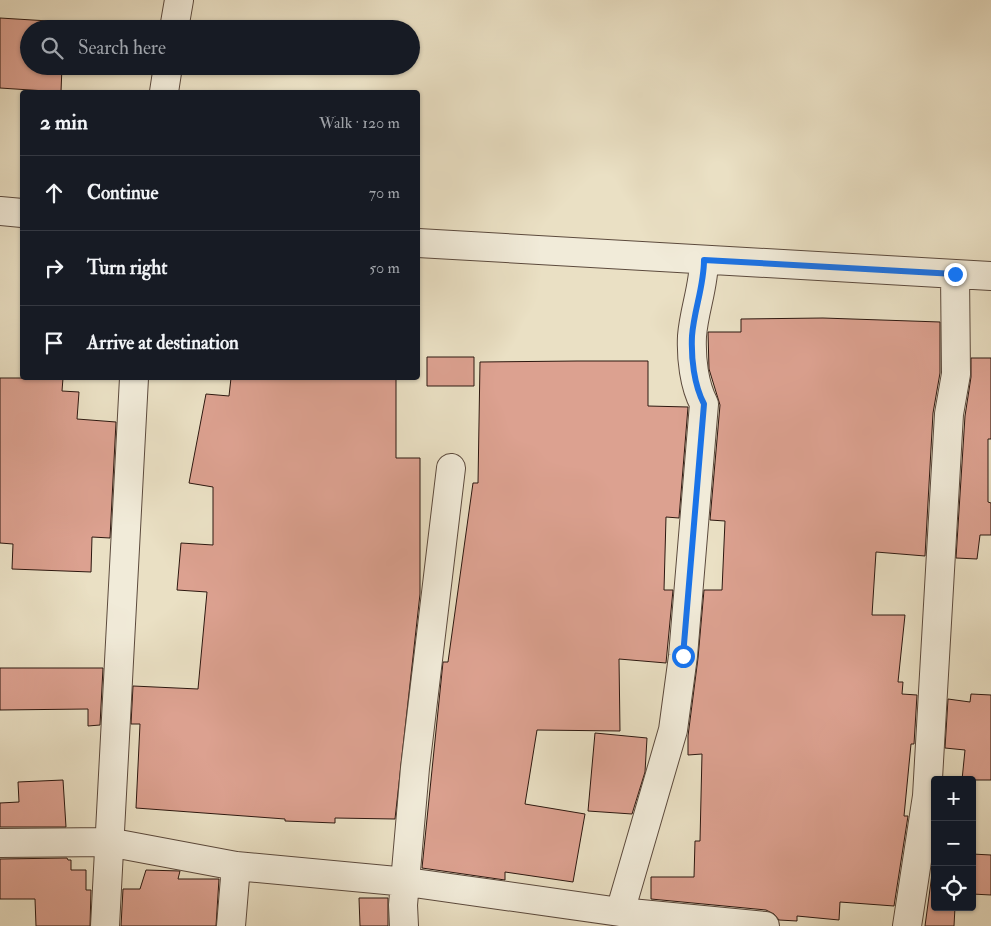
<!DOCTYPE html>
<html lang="en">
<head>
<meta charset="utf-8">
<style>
	:root { --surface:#171b24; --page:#20242c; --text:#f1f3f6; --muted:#9ea1a6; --line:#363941 }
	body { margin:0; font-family:"IM FELL Double Pica",serif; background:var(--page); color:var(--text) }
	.controls { position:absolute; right:15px; bottom:15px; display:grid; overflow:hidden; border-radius:5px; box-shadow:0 1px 4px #0004 }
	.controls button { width:45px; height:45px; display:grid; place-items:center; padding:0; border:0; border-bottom:1px solid var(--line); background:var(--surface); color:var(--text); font:25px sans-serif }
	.stop { position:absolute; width:15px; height:15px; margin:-11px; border:4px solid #1a73e8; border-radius:50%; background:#fff }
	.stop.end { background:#1a73e8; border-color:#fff; box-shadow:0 1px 5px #0008 }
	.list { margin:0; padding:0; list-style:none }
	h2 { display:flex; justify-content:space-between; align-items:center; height:65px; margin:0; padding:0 20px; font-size:21px }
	h2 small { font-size:16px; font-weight:400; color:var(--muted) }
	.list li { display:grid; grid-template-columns:32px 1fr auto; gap:15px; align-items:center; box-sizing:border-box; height:75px; padding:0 20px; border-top:1px solid var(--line) }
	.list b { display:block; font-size:19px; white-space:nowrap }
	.list em { font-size:16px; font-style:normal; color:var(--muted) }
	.icon { flex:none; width:28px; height:28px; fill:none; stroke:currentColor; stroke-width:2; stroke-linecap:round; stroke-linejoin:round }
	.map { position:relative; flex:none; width:991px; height:926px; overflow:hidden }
	.search { position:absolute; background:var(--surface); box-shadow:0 1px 4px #0004; left:20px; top:20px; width:400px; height:55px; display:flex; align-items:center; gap:12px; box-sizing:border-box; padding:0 18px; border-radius:28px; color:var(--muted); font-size:19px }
	.panel { position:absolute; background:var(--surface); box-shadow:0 1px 4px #0004; left:20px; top:90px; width:400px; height:290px; border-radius:5px }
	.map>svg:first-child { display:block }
</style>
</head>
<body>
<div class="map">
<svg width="991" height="926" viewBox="0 0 991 926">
	<rect width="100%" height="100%" fill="#eae0c4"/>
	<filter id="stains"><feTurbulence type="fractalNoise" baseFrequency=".004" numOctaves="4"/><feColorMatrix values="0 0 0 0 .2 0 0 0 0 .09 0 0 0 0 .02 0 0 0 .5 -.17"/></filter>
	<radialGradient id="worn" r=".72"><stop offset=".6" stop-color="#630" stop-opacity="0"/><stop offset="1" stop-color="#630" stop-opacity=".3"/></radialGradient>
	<path fill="#dca190" stroke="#2d1810" d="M0 18 65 22 64 29H29V66H62L61 92 0 88Z
		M823 318 940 322V373L933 413 925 556 876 552 872 615H905L898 682H903L902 694 917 695 914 744H911L904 816H908L894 906 840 902 839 920 797 916V921L779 920 774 914 766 910 651 899V877H694L695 841H700L702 754 688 755V736L698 658 704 590H722L725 521 710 520 720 405 709 369 708 332H741V319Z
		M427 357H474V386H427Z
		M971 358H991V439H988V502L991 503V535H980L977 559 956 558 965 416 971 377Z
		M577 361H648V406L688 407 679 518 666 517 664 590H673L666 663 619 659 620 731 537 730 525 804 585 814 573 882 505 872V880L422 868 443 662H448L473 483H478L480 362Z
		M0 378H63L62 391 79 392 77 419 116 422 110 538 92 537 91 572 12 569 13 544 0 543Z
		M231 378 396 379V458H420V594L395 819 335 818V823L285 821V819L136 808 140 724H131L133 686 198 689 207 592 177 590 181 543 213 545V487L189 483 206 394 229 396Z
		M0 668H103L100 725 88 726V709L0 710Z
		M971 694 991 695V780H962L965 750 945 748 948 699 970 702Z
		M595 733 647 738 645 772 632 814 588 811Z
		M63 780 66 827H0V803L19 802 18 782Z
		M935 852V907H955L954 926H925Z
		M972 854 991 855V895L972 894Z
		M67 858 68 860H71V870H86V890H91L90 926H36L35 899H0V859Z
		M146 870 180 871 178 879H219L216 926H121L123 889H140Z
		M359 898H388V926H360Z"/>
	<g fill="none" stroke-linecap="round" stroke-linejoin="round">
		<defs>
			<path id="street" d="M174 29 179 0
				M164 92 168 66
				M0 211 22 213
				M418 243 991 276
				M0 843 108 842 236 866 407 882 620 912 765 926
				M620 912 673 730 683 656 704 404C694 385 691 358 692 336 694 310 704 286 704 260
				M105 926 134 378
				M231 926 236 866
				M404 926 403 905 415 768 451 468
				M907 926 927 796 949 414 956 374 955 274"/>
		</defs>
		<use href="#street" stroke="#5c4a3d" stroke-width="30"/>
		<use href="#street" stroke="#f1ebd9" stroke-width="28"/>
	</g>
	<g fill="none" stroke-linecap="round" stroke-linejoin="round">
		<path stroke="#1a73e8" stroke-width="6" d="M683 656 704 404C694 385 691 358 692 336 694 310 704 286 704 260L955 274"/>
	</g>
	<rect width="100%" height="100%" filter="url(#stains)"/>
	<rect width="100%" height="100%" fill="url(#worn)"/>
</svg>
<div class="controls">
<button>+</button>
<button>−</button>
<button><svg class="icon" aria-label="locate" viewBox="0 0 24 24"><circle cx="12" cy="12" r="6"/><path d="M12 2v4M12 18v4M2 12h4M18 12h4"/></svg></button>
</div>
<div class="stop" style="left:683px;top:656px"></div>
<div class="stop end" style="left:955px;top:274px"></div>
<div class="search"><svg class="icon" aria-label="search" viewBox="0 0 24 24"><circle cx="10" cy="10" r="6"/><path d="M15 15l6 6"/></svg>Search here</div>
<section class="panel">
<h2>2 min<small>Walk · 120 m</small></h2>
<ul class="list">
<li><svg class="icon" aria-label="ahead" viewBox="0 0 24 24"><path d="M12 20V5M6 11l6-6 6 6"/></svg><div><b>Continue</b></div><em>70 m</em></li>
<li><svg class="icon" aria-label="right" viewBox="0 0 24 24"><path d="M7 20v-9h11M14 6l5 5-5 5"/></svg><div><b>Turn right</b></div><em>50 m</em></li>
<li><svg class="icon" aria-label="arrive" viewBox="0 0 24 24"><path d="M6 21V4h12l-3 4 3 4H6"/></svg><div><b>Arrive at destination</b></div></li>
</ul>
</section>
</div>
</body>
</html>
